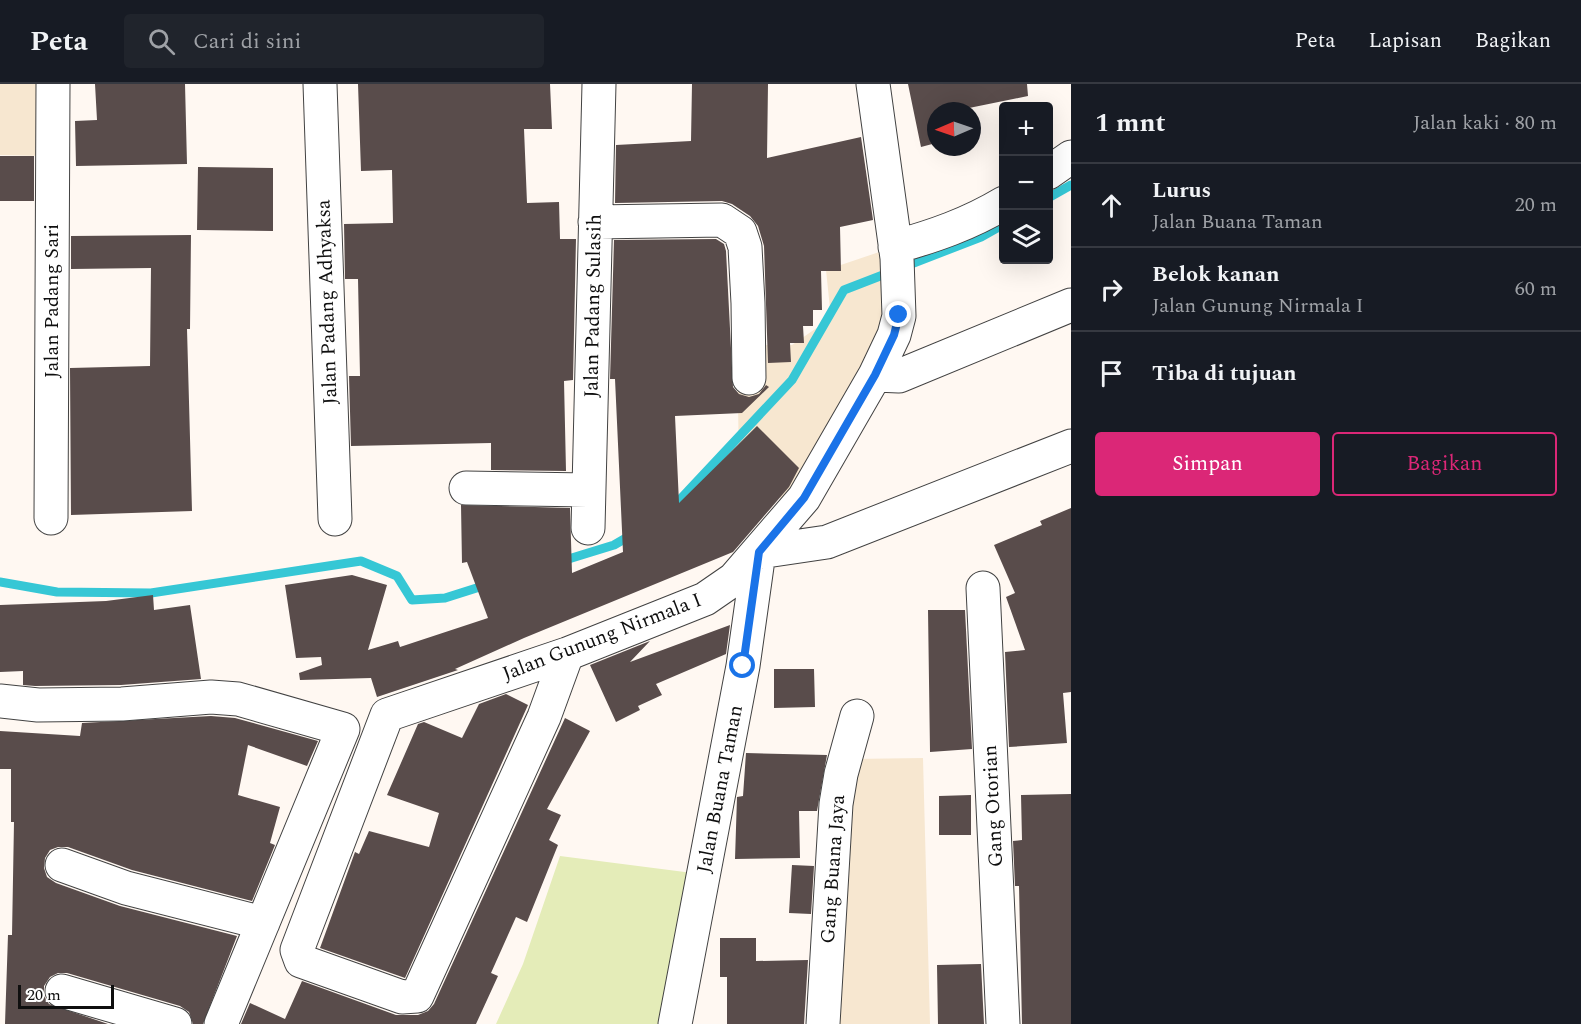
<!DOCTYPE html>
<html lang="id">
<head>
<meta charset="utf-8">
<style>
	:root { --surface:#171b24; --page:#20242c; --text:#f1f3f6; --muted:#9ea1a6; --line:#363941; --accent:#db2777 }
	body { margin:0; font-family:Spectral,serif; background:var(--page); color:var(--text) }
	.controls { position:absolute; right:18px; top:18px; display:grid; overflow:hidden; border-radius:6px; box-shadow:0 6px 24px #0002 }
	.controls button { width:54px; height:54px; display:grid; place-items:center; padding:0; border:0; border-bottom:2px solid var(--line); background:var(--surface); color:var(--text); font:30px sans-serif }
	.compass { position:absolute; left:927px; top:18px; width:54px; height:54px; border-radius:50%; background:var(--surface); box-shadow:0 6px 24px #0002; rotate:268deg }
	.scale { position:absolute; left:18px; bottom:15px; width:96px; box-sizing:border-box; padding-left:6px; border:3px solid #0f0f0f; border-top:0; font-size:16px; line-height:21px; white-space:nowrap; color:#0f0f0f; -webkit-text-stroke:4px #fff; paint-order:stroke }
	.stop { position:absolute; width:18px; height:18px; margin:-14px; border:4px solid #1a73e8; border-radius:50%; background:#fff }
	.stop.end { background:#1a73e8; border-color:#fff; box-shadow:0 2px 6px #0008 }
	.list { margin:0; padding:0; list-style:none }
	h2 { display:flex; justify-content:space-between; align-items:center; height:78px; margin:0; padding:0 24px; font-size:26px }
	h2 small { font-size:20px; font-weight:400; color:var(--muted) }
	.list li { display:grid; grid-template-columns:39px 1fr auto; gap:18px; align-items:center; box-sizing:border-box; height:84px; padding:0 24px; border-top:2px solid var(--line) }
	.list b { display:block; font-size:22px; white-space:nowrap }
	.list p { margin:0; font-size:20px; white-space:nowrap; color:var(--muted) }
	.list em { font-size:20px; font-style:normal; color:var(--muted) }
	.actions { display:flex; gap:12px; padding:18px 24px }
	.actions a { flex:1; padding:14px 0; border:2px solid var(--accent); border-radius:6px; text-align:center; font-size:21px; color:var(--accent) }
	.actions .main { background:var(--accent); color:#fff }
	.icon { flex:none; width:33px; height:33px; fill:none; stroke:currentColor; stroke-width:2; stroke-linecap:round; stroke-linejoin:round }
	.map { position:relative; flex:none; width:1071px; height:940px; overflow:hidden }
	header { display:flex; align-items:center; gap:36px; box-sizing:border-box; height:84px; padding:0 30px; background:var(--surface); border-bottom:2px solid var(--line) }
	header strong { font-size:28px }
	nav { display:flex; gap:33px; margin-inline-start:auto; font-size:21px }
	.search { width:420px; height:54px; background:var(--page); display:flex; align-items:center; gap:15px; box-sizing:border-box; padding:0 21px; border-radius:6px; color:var(--muted); font-size:22px }
	main { display:flex }
	aside { flex:1; background:var(--surface) }
	.map>svg:first-child { display:block }
</style>
</head>
<body>
<header>
<strong>Peta</strong>
<div class="search"><svg class="icon" aria-label="search" viewBox="0 0 24 24"><circle cx="10" cy="10" r="6"/><path d="M15 15l6 6"/></svg>Cari di sini</div>
<nav><a>Peta</a><a>Lapisan</a><a>Bagikan</a></nav>
</header>
<main>
<div class="map">
<svg width="1071" height="940" viewBox="0 0 1071 940">
	<rect width="100%" height="100%" fill="#fff8f2"/>
	<path fill="#f7e7d0" d="M0 0H40L41 72 0 71Z
		M894 163 910 232 805 435 739 379 737 261H792L831 234 826 186Z
		M923 674 930 940H826L852 675Z"/>
	<path fill="#e4ecb8" d="M560 772 716 792 690 940H496L523 880Z"/>
	<g fill="none" stroke-linecap="round" stroke-linejoin="round">
		<path stroke="#36c7d5" stroke-width="9" d="M1048 114 1071 101
			M672 424 792 296 844 206 981 153 1004 140
			M562 477 614 461 633 450
			M0 498 57 508 151 509 361 477 397 492 412 516 445 514 486 501"/>
	</g>
	<path fill="#594c4b" d="M95 0H185L187 80 76 82 75 37 97 36Z
		M358 0H550L552 45H524L527 119 559 118 560 155H576L573 296 564 297 566 387 491 386V359L351 362 349 292H360L358 195H345L344 140 393 139 392 86 361 87Z
		M692 0H768L767 74 861 53 873 136 840 143 841 187H821L822 226H813V242H803L804 259H790L791 278 768 279 764 162 758 142 750 132 732 120 722 117 615 119 616 61 691 57Z
		M908 0H1027L1028 12 969 24 970 27H936V59L921 63Z
		M0 72H34V117H0Z
		M198 83 273 84V147L197 146Z
		M191 151 190 245H187L192 427 71 431 70 284 150 282 151 184 71 185V152Z
		M716 155 724 160 726 167 733 303 739 310 749 313 759 310 766 301 769 303 742 329 675 332 679 419 757 342 799 384 789 403 733 468 524 554 455 585 458 586 377 613 371 594 300 596 299 589 322 581 321 573 296 574 285 501 352 491 387 501 368 566 398 557 400 563 488 534 467 478 462 479 461 421 570 424 572 489 623 468 615 295H610L614 156Z
		M1071 424V608L1063 609 1067 659 1009 663 1005 568 1025 566 1006 513 1015 509 994 461 1042 441 1040 437Z
		M153 511 154 526 190 521 201 595 121 601 35 602 23 601V587L0 588V521L106 517Z
		M928 526H965L972 665 930 668Z
		M730 541 726 570 656 600 662 611 638 622 640 626 616 638 590 581 650 557 630 578Z
		M774 585H814L815 623 774 624Z
		M506 610 528 621 405 894 320 864 355 768 359 770 369 747 429 763 439 729 387 711 418 640 424 638 462 654 479 620Z
		M211 632 235 634 318 657 307 682 248 661 238 711 280 723 270 759 275 761 252 817 132 786 68 763H58L50 766 45 774 44 784 47 793 56 799 120 822 237 852 203 940H193L189 928 180 922 67 889H58L50 893 44 902V912L49 920 108 940H5L8 851H12L14 738H11V685H0V647L80 652 82 639Z
		M565 634 590 647 547 725 561 731 549 756 558 761 527 838 516 833 491 889 498 892 476 940H241L250 919 285 935 302 897 396 931H418L428 927 434 920Z
		M746 669 827 671 817 727H799L800 774 735 775 737 713 743 712Z
		M1071 710V940H1022L1019 802H1015L1013 757 1022 756 1021 711Z
		M971 711V751H939V712Z
		M792 781 814 782 811 830 789 829Z
		M720 854H756V877L808 876 804 940H727V893H720Z
		M981 880 984 940H938L937 881Z"/>
	<g fill="none" stroke-linecap="round" stroke-linejoin="round">
		<defs>
			<path id="minor" d="M320 0 335 435
				M1048 89 1071 73
				M595 138 722 136 740 148 745 163 748 219 749 294
				M895 163C934 152 969 140 1004 119
				M875 291 899 292 1071 221
				M466 404 588 406
				M51 434 53 0
				M588 444 599 0
				M983 504 1003 940
				M567 570 544 633 417 912 402 913 301 877 297 866 387 631 567 570 705 515 734 495 804 414 875 291 894 251 899 232 897 174 873 0
				M0 617 38 621 122 620 211 613 238 615 343 645 221 940
				M62 781 126 804 263 839
				M62 907 175 940
				M675 940 743 582 759 468 827 458 1071 362
				M823 940 836 720 841 690 857 632"/>
		</defs>
		<use href="#minor" stroke="#424242" stroke-width="35"/>
		<use href="#minor" stroke="#fff" stroke-width="33"/>
	</g>
	<g fill="none" stroke-linecap="round" stroke-linejoin="round">
		<path stroke="#1a73e8" stroke-width="8" d="M743 582 759 468 804 414 875 291 894 251 899 231"/>
	</g>
	<g text-anchor="middle" dominant-baseline="central" stroke-width="6" stroke-linejoin="round" paint-order="stroke">
		<g font-size="20" fill="#0f0f0f" stroke="#fff">
			<text transform="translate(52 217) rotate(-90)">Jalan Padang Sari</text>
			<text transform="translate(327 218) rotate(-92)">Jalan Padang Adhyaksa</text>
			<text transform="translate(593 222) rotate(-89)">Jalan Padang Sulasih</text>
			<text transform="translate(602 553) rotate(-21)">Jalan Gunung Nirmala I</text>
			<text transform="translate(720 705) rotate(-79)">Jalan Buana Taman</text>
			<text transform="translate(993 722) rotate(-93)">Gang Otorian</text>
			<text transform="translate(833 785) rotate(-86)">Gang Buana Jaya</text>
		</g>
	</g>
</svg>
<div class="controls">
<button>+</button>
<button>−</button>
<button><svg class="icon" aria-label="layers" viewBox="0 0 24 24"><path d="M12 4l9 5-9 5-9-5zM3 14l9 5 9-5"/></svg></button>
</div>
<svg class="compass" viewBox="-18 -18 36 36"><path d="M0-13l5 13h-10z" fill="#e53935"/><path d="M0 13l5-13h-10z" fill="#9ea1a6"/></svg>
<div class="scale">20 m</div>
<div class="stop" style="left:743px;top:582px"></div>
<div class="stop end" style="left:899px;top:231px"></div>
</div>
<aside>
<h2>1 mnt<small>Jalan kaki · 80 m</small></h2>
<ul class="list">
<li><svg class="icon" aria-label="ahead" viewBox="0 0 24 24"><path d="M12 20V5M6 11l6-6 6 6"/></svg><div><b>Lurus</b><p>Jalan Buana Taman</p></div><em>20 m</em></li>
<li><svg class="icon" aria-label="right" viewBox="0 0 24 24"><path d="M7 20v-9h11M14 6l5 5-5 5"/></svg><div><b>Belok kanan</b><p>Jalan Gunung Nirmala I</p></div><em>60 m</em></li>
<li><svg class="icon" aria-label="arrive" viewBox="0 0 24 24"><path d="M6 21V4h12l-3 4 3 4H6"/></svg><div><b>Tiba di tujuan</b></div></li>
</ul>
<div class="actions"><a class="main">Simpan</a><a>Bagikan</a></div>
</aside>
</main>
</body>
</html>
